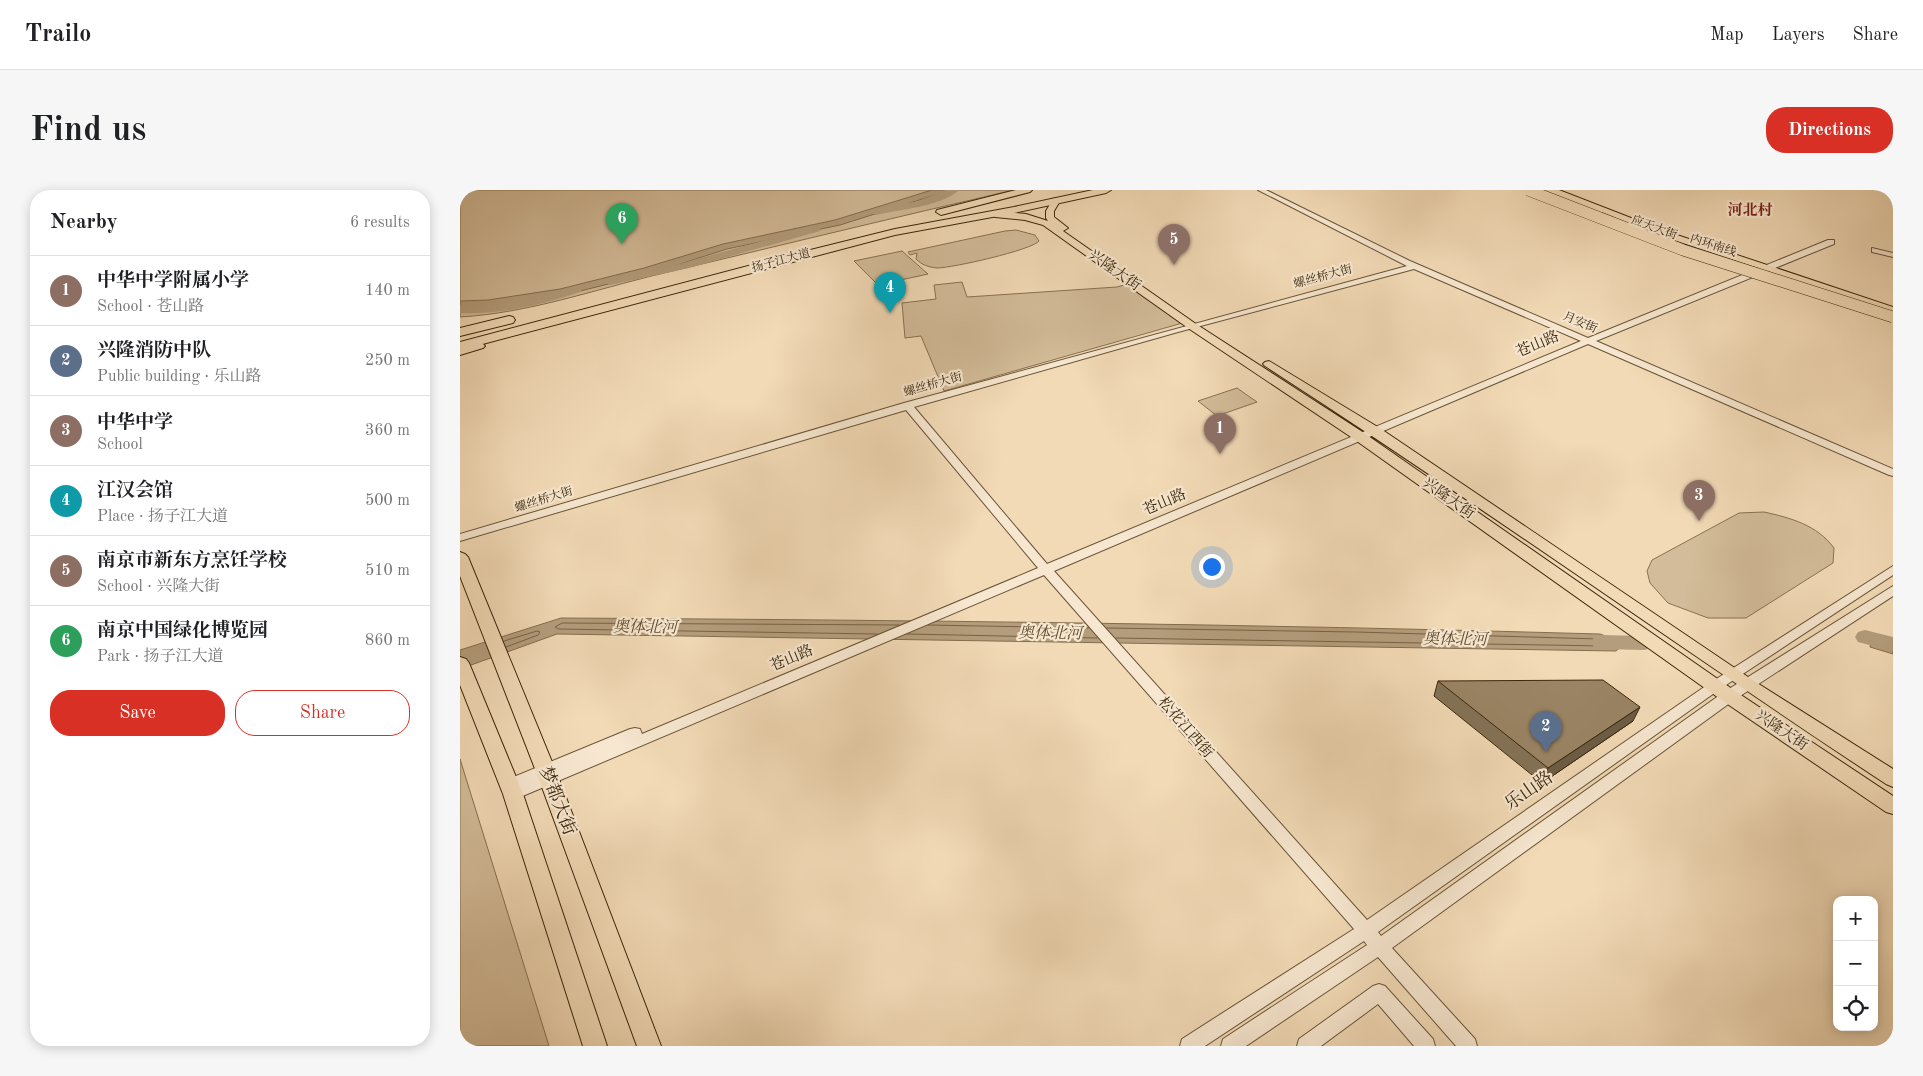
<!DOCTYPE html>
<html lang="en">
<head>
<meta charset="utf-8">
<style>
	:root { --surface:#fff; --page:#f6f6f6; --text:#202124; --muted:#757577; --line:#e0e0e0; --accent:#d93025 }
	body { margin:0; font-family:"Old Standard TT","Noto Serif SC",serif; background:var(--page); color:var(--text) }
	.controls { position:absolute; right:15px; bottom:15px; display:grid; overflow:hidden; border-radius:10px; box-shadow:0 2px 12px #0003 }
	.controls button { width:45px; height:45px; display:grid; place-items:center; padding:0; border:0; border-bottom:1px solid var(--line); background:var(--surface); color:var(--text); font:25px sans-serif }
	.you { position:absolute; left:751px; top:376px; width:18px; height:18px; margin:-12px; border:4px solid #fff; border-radius:50%; background:#1a73e8; box-shadow:0 0 0 8px #1a73e833 }
	.badge { display:grid; place-items:center; width:32px; height:32px; border-radius:50%; background:var(--accent); color:#fff; font-size:16px; font-weight:700 }
	.pin { position:absolute; translate:-50% -41px; filter:drop-shadow(0 1px 2px #0008) }
	.pin::after { content:''; position:absolute; top:26px; width:18px; height:15px; background:inherit; clip-path:polygon(0 0,100% 0,50% 100%) }
	.list { margin:0; padding:0; list-style:none }
	h2 { display:flex; justify-content:space-between; align-items:center; height:65px; margin:0; padding:0 20px; font-size:21px }
	h2 small { font-size:16px; font-weight:400; color:var(--muted) }
	.list li { display:grid; grid-template-columns:32px 1fr auto; gap:15px; align-items:center; box-sizing:border-box; height:70px; padding:0 20px; border-top:1px solid var(--line) }
	.list b { display:block; font-size:19px; white-space:nowrap }
	.list p { margin:0; font-size:16px; white-space:nowrap; color:var(--muted) }
	.list em { font-size:16px; font-style:normal; color:var(--muted) }
	.actions { display:flex; gap:10px; padding:15px 20px }
	.actions a { flex:1; padding:11px 0; border:1px solid var(--accent); border-radius:20px; text-align:center; font-size:18px; color:var(--accent) }
	.actions .main { background:var(--accent); color:#fff }
	.icon { flex:none; width:28px; height:28px; fill:none; stroke:currentColor; stroke-width:2; stroke-linecap:round; stroke-linejoin:round }
	.map { position:relative; flex:none; width:1433px; height:856px; overflow:hidden; border-radius:20px }
	header { display:flex; align-items:center; gap:30px; box-sizing:border-box; height:70px; padding:0 25px; background:var(--surface); border-bottom:1px solid var(--line) }
	header strong { font-size:24px }
	nav { display:flex; gap:28px; margin-inline-start:auto; font-size:18px }
	.intro { display:flex; align-items:center; justify-content:space-between; box-sizing:border-box; height:120px; padding:0 30px }
	h1 { margin:0; font-size:35px }
	.button { padding:12px 22px; border-radius:20px; background:var(--accent); color:#fff; font-size:18px; font-weight:700 }
	main { display:flex; gap:30px; padding:0 30px }
	aside { flex:1; background:var(--surface); border-radius:20px; box-shadow:0 2px 12px #0003 }
	.map>svg:first-child { display:block }
</style>
</head>
<body>
<header>
<strong>Trailo</strong>
<nav><a>Map</a><a>Layers</a><a>Share</a></nav>
</header>
<div class="intro"><h1>Find us</h1><a class="button">Directions</a></div>
<main>
<aside>
<h2>Nearby<small>6 results</small></h2>
<ul class="list">
<li><span class="badge" style="background:#8d6e63">1</span><div><b>中华中学附属小学</b><p>School · 苍山路</p></div><em>140 m</em></li>
<li><span class="badge" style="background:#5c6f8a">2</span><div><b>兴隆消防中队</b><p>Public building · 乐山路</p></div><em>250 m</em></li>
<li><span class="badge" style="background:#8d6e63">3</span><div><b>中华中学</b><p>School</p></div><em>360 m</em></li>
<li><span class="badge" style="background:#0f9aa8">4</span><div><b>江汉会馆</b><p>Place · 扬子江大道</p></div><em>500 m</em></li>
<li><span class="badge" style="background:#8d6e63">5</span><div><b>南京市新东方烹饪学校</b><p>School · 兴隆大街</p></div><em>510 m</em></li>
<li><span class="badge" style="background:#2e9e5b">6</span><div><b>南京中国绿化博览园</b><p>Park · 扬子江大道</p></div><em>860 m</em></li>
</ul>
<div class="actions"><a class="main">Save</a><a>Share</a></div>
</aside>
<div class="map">
<svg width="1433" height="856" viewBox="0 0 1433 856">
	<rect width="100%" height="100%" fill="#f2dab6"/>
	<filter id="stains"><feTurbulence type="fractalNoise" baseFrequency=".004" numOctaves="4"/><feColorMatrix values="0 0 0 0 .2 0 0 0 0 .09 0 0 0 0 .02 0 0 0 .5 -.17"/></filter>
	<radialGradient id="worn" r=".72"><stop offset=".6" stop-color="#630" stop-opacity="0"/><stop offset="1" stop-color="#630" stop-opacity=".3"/></radialGradient>
	<path fill="#d3bc99" stroke="#877252" d="M0 0H554C436 27 318 56 200 84 133 100 69 123 0 127Z
		M556 40 575 45 579 51C572 60 492 78 477 78 468 77 462 75 456 69L457 63 450 65 448 62 545 41Z
		M442 61 468 84 418 95 394 71Z
		M502 92 507 107 657 97 671 93 726 132 484 201 461 146 445 148 442 113 476 109 474 95Z
		M777 198 797 212 757 226 738 211Z
		M1304 322C1331 328 1357 335 1374 358L1373 373 1286 428H1248L1208 413 1190 393 1187 381 1192 370 1279 323Z
		M0 569 89 856H0Z"/>
	<path fill="#b49d7c" stroke="#846e4f" d="M472 0H491L380 35 267 59 189 84 100 106 62 113 0 120V111L28 110 100 99 184 78 263 54 375 30Z
		M101 428C448 430 794 434 1140 444L1165 453 1156 461 97 444 0 479V460Z
		M1422 447 1433 449V464L1410 457 1411 449Z"/>
	<g fill="none" stroke-linecap="round" stroke-linejoin="round">
		<path stroke="#786244" stroke-width="1" d="M468 435 629 438
			M647 438 896 442 1139 449 1148 454 1146 456 656 448
			M417 444 98 439 95 437 102 433 439 435
			M447 444 637 448
			M44 451 77 441 80 442 78 445 46 457"/>
		<path fill="#b49d7c" fill-rule="evenodd" d="M486 0H499C481 17 440 19 416 25L411 22 412 20 433 14 456 12Z
			M356 36 360 37 361 39 360 41 229 78 150 95 144 92 146 90 223 73Z
			M116 96 120 98 122 100 120 102C81 115 42 125 0 123V115C41 118 77 106 116 96Z
			M1405 440 1433 447V461L1398 452 1395 447 1398 442Z
			M1141 445 1184 446 1191 448 1194 453 1191 458 1184 460 1141 459 1134 457 1131 452 1134 447Z"/>
		<defs>
			<path id="minor" d="M798 0H806L950 71 1128 148 1368 50H1374V54L1136 151 1433 279V286L1429 285 1128 154 594 381 907 730 1250 493 1433 376V385L1260 499 918 742 921 746 1264 502 1433 396V406L1274 510 932 758 1015 849 1017 856H996L918 767 786 856H761L763 849 907 755 904 751 745 856H720L722 849 894 739 584 385 58 608 53 610 48 608 46 604 47 600 44 599 42 595 44 591 170 539 175 538 180 539 182 544 578 378 446 220 0 351V344L444 213 947 76ZM954 79 1121 151 587 374 454 217 718 142Z
				M1412 58 1433 63V67L1412 62Z
				M919 794 925 796 973 849 975 856H954L918 814 861 856H837L839 849 913 796Z"/>
			<path id="major" d="M1087 0H1099L1202 40 1433 117V123L1196 44Z
				M596 8 600 11 594 21V27L608 38 603 41 736 134 901 241 1275 501 1433 606V624L1426 622 1263 511 891 247 728 138 583 35 565 30 535 27 531 24 535 21 566 24 588 31 586 28V21L593 9Z
				M19 153 23 154 25 156 23 158 0 165V158Z
				M809 171 921 239 1294 491 1433 579V597L1426 594C1218 457 1015 311 805 176L803 174 805 172Z
				M0 362 5 364 8 367 99 589 201 856H177L79 589 0 386Z
				M0 467 6 469 9 473 63 604 147 856H123L43 604 0 495Z"/>
			<path id="highway" d="M556 0H572L570 2 481 25 476 22 477 20Z
				M633 0H651L646 3 554 23 435 45 0 160V152L322 67 435 39 554 17Z
				M1079 0H1093L1142 21 1141 23H1133Z
				M49 126 53 127 55 130 53 133 0 146V138Z"/>
		</defs>
		<use href="#minor" stroke="#695436" stroke-width="2"/>
		<use href="#major" stroke="#3b270b" stroke-width="2"/>
		<use href="#highway" stroke="#3b270b" stroke-width="2"/>
		<use href="#minor" fill="#f7e7d0" fill-rule="evenodd"/>
		<use href="#major" fill="#f2dab6" fill-rule="evenodd"/>
		<use href="#highway" fill="#f2dab6" fill-rule="evenodd"/>
		<defs>
			<path id="highway-bridge" d="M1068 0 1223 60 1433 127"/>
		</defs>
		<use href="#highway-bridge" stroke="#3b270b" stroke-width="12" stroke-linecap="butt"/>
		<use href="#highway-bridge" stroke="#f2dab6" stroke-width="11"/>
	</g>
	<path fill="#847256" stroke="#3b270b" d="M978 491 1173 531 1082 593 974 506Z"/>
	<path fill="#6c5c46" stroke="#3b270b" d="M1180 517 1173 531 1082 593 1088 578Z"/>
	<path fill="#9a8464" stroke="#3b270b" d="M1143 490 1180 517 1088 578 978 491Z"/>
	<g text-anchor="middle" dominant-baseline="central" stroke-width="4.5" stroke-linejoin="round" paint-order="stroke">
		<g font-size="12" fill="#3b270b" stroke="#f7e7d0">
			<text transform="translate(1194 38) rotate(20)">应天大街</text>
			<text transform="translate(1253 56) rotate(18)">内环南线</text>
			<text transform="translate(321 71) rotate(-15)">扬子江大道</text>
			<text transform="translate(863 87) rotate(-15)">螺丝桥大街</text>
			<text transform="translate(1120 133) rotate(23)">月安街</text>
			<text transform="translate(473 195) rotate(-16)">螺丝桥大街</text>
			<text transform="translate(84 310) rotate(-17)">螺丝桥大街</text>
		</g>
		<g font-size="15" font-weight="bold" fill="#7a1f14" stroke="#f7e7d0">
			<text x="1290" y="21">河北村</text>
		</g>
		<g font-size="15" fill="#3b270b" stroke="#f7e7d0">
			<text transform="translate(654 81) rotate(35)">兴隆大街</text>
			<text transform="translate(1078 155) rotate(-23)">苍山路</text>
			<text transform="translate(988 309) rotate(35)">兴隆大街</text>
			<text transform="translate(705 313) rotate(-23)">苍山路</text>
			<text transform="translate(332 469) rotate(-23)">苍山路</text>
			<text transform="translate(725 538) rotate(49)">松花江西街</text>
			<text transform="translate(1321 541) rotate(34)">兴隆大街</text>
		</g>
		<g font-size="16" font-style="italic" fill="#5f4a2d" stroke="#f7e7d0">
			<text transform="translate(185 438) rotate(1)">奥体北河</text>
			<text transform="translate(590 444) rotate(1)">奥体北河</text>
			<text transform="translate(995 450) rotate(1)">奥体北河</text>
		</g>
		<g font-size="18" fill="#3b270b" stroke="#f7e7d0">
			<text transform="translate(1069 601) rotate(-35)">乐山路</text>
			<text transform="translate(97 611) rotate(69)">梦都大街</text>
		</g>
	</g>
	<rect width="100%" height="100%" filter="url(#stains)"/>
	<rect width="100%" height="100%" fill="url(#worn)"/>
</svg>
<div class="controls">
<button>+</button>
<button>−</button>
<button><svg class="icon" aria-label="locate" viewBox="0 0 24 24"><circle cx="12" cy="12" r="6"/><path d="M12 2v4M12 18v4M2 12h4M18 12h4"/></svg></button>
</div>
<div class="you"></div>
<div class="pin badge" style="left:760px;top:264px;background:#8d6e63">1</div>
<div class="pin badge" style="left:1086px;top:562px;background:#5c6f8a">2</div>
<div class="pin badge" style="left:1239px;top:331px;background:#8d6e63">3</div>
<div class="pin badge" style="left:430px;top:123px;background:#0f9aa8">4</div>
<div class="pin badge" style="left:714px;top:75px;background:#8d6e63">5</div>
<div class="pin badge" style="left:162px;top:54px;background:#2e9e5b">6</div>
</div>
</main>
</body>
</html>
